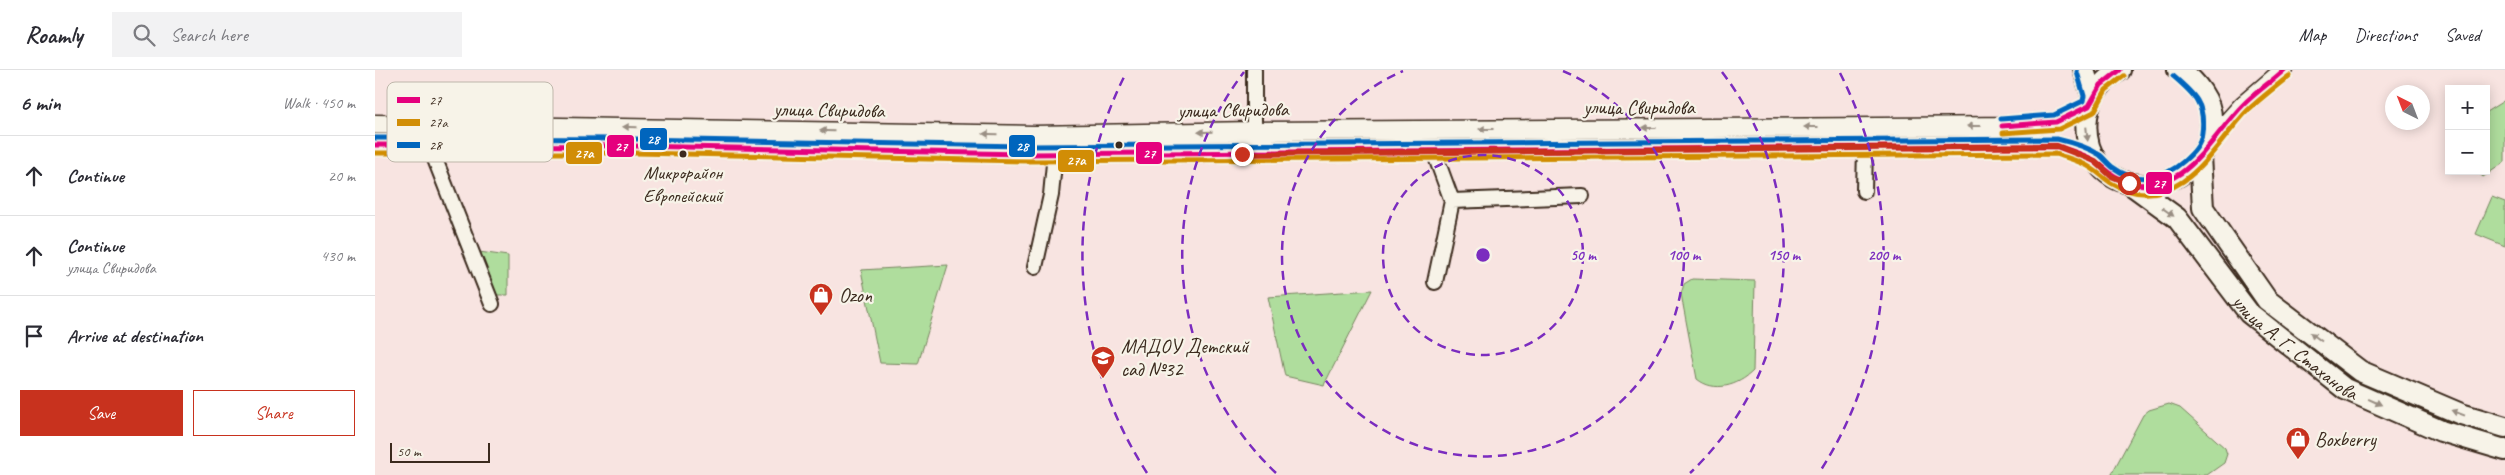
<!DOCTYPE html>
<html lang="en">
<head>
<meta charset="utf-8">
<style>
	:root { --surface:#fff; --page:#f2f2f3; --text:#2b2b33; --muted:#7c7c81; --line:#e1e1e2; --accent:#c8321e }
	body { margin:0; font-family:Caveat,sans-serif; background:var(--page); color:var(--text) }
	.controls { position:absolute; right:15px; top:15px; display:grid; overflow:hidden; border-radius:0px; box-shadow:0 2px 12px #0003 }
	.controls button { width:45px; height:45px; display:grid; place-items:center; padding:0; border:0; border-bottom:1px solid var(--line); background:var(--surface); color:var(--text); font:25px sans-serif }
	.compass { position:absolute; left:2010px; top:15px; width:45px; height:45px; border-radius:50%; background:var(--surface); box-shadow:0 2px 12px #0003; rotate:318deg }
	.scale { position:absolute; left:15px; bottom:12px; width:100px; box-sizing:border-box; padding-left:5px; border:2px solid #3b2a1e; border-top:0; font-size:14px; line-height:18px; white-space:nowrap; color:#3b2a1e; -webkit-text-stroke:4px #f7f3e8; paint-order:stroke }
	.stop { position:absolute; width:15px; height:15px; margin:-11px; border:4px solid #c8321e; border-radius:50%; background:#fff }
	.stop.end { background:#c8321e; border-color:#fff; box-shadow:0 1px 5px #0008 }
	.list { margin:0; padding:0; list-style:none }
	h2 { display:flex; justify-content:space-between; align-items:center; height:65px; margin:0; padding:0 20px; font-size:21px }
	h2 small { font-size:16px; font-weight:400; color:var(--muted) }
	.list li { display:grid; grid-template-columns:32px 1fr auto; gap:15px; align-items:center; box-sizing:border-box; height:80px; padding:0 20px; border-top:1px solid var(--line) }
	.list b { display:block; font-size:19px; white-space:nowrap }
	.list p { margin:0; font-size:16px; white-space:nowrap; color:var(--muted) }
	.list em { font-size:16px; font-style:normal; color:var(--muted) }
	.actions { display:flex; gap:10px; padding:15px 20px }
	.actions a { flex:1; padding:11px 0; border:1px solid var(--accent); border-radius:0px; text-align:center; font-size:18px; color:var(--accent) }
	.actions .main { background:var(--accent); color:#fff }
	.icon { flex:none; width:28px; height:28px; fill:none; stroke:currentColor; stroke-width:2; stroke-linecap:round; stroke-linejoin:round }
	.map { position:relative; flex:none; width:2130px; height:405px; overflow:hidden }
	header { display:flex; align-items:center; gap:30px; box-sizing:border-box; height:70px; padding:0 25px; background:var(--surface); border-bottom:1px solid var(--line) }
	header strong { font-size:24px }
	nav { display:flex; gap:28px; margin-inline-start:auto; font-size:18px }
	.search { width:350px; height:45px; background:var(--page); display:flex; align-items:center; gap:12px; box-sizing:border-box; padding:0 18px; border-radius:0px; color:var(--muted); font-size:19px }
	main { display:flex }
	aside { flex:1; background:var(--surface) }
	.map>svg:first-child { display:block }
</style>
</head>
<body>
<header>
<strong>Roamly</strong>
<div class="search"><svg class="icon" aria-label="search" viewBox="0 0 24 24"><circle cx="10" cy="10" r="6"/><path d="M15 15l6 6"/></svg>Search here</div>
<nav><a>Map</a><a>Directions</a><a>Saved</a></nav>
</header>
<main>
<aside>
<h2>6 min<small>Walk · 450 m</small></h2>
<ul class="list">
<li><svg class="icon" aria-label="ahead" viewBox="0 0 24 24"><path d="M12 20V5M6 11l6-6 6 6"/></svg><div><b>Continue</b></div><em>20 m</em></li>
<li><svg class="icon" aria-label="ahead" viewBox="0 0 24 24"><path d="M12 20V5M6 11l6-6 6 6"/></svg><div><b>Continue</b><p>улица Свиридова</p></div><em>430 m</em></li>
<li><svg class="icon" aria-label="arrive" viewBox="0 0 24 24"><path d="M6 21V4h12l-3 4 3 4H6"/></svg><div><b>Arrive at destination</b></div></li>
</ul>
<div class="actions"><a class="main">Save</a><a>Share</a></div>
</aside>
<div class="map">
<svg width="2130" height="405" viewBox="0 0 2130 405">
	<rect width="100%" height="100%" fill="#f8e4e1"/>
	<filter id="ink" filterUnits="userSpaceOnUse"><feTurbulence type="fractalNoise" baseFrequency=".02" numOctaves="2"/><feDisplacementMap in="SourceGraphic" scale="10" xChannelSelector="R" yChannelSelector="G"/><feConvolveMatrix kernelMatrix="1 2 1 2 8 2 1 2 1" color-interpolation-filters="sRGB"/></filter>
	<g filter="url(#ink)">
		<path fill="#afdd9d" stroke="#75845e" d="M2130 30V92L2108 107 2101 101H2111V42Z
			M2117 127 2130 132V176L2101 164Z
			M104 182 133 186V225H122Z
			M573 195 543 294 505 293 486 200Z
			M1317 209 1380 211 1378 301C1363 316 1339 323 1322 309L1306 224 1309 214Z
			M997 220 949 315 910 306 893 227Z
			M1794 334 1805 338 1850 378 1852 384 1849 393 1832 405H1736L1768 345 1774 340Z"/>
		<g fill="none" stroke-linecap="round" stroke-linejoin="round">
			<defs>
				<path id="minor" d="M879 61V0
					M54 74 117 234
					M1059 82 1077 131 1060 212
					M1489 121 1490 78
					M1077 131 1207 126
					M660 197 676 125 680 83"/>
				<path id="tertiary" d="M0 54 659 65 879 61 1647 56 1681 52 1714 36
					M1834 73 1868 35 1909 0
					M0 75 259 76 653 84 1682 76 1720 91"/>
				<g id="secondary">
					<path d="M1709 0 1717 26"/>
					<path d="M1745 0C1726 11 1715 25 1712 47 1703 124 1800 139 1833 74 1836 68 1835 58 1836 52 1838 33 1820 8 1803 0"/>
					<path d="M1825 86 1828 138 1892 230 1985 301 2086 344 2130 357"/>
					<path id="s1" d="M1754 113 1802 148 1874 243 1970 319 2066 361 2130 380"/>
				</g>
			</defs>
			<use href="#minor" stroke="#3b2a1e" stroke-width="18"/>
			<use href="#tertiary" stroke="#3b2a1e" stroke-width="21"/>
			<use href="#secondary" stroke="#3b2a1e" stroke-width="24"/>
			<use href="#minor" stroke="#f7f3e8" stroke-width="14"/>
			<use href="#tertiary" stroke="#f7f3e8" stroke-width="18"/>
			<use href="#secondary" stroke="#f7f3e8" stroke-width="20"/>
			<defs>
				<path id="bus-1" d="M1627 56 1681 52 1714 36 1726 15 1745 0
					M0 75 259 76 653 84 1682 76C1694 81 1711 84 1721 92 1732 100 1739 108 1753 112 1808 129 1836 67 1868 35 1881 22 1896 12 1909 0"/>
				<path id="bus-2" d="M1628 63 1684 59 1719 42 1731 20 1749 6
					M0 83H259L653 91 1681 84C1692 88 1706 91 1716 98 1730 107 1733 114 1751 120 1811 138 1838 76 1873 40 1886 28 1900 17 1914 6"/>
				<path id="bus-3" d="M1626 49 1679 45 1708 31 1709 26 1702 2
					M0 68 259 69 653 76 1682 69C1695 72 1714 78 1725 85 1730 89 1734 95 1739 98 1762 115 1790 108 1809 91 1818 83 1826 75 1827 63 1831 34 1819 24 1798 6"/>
			</defs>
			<use href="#bus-1" stroke="#f7f3e8" stroke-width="9"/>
			<use href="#bus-2" stroke="#f7f3e8" stroke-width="9"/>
			<use href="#bus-3" stroke="#f7f3e8" stroke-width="9"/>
			<use href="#bus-1" stroke="#e5007d" stroke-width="5"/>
			<use href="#bus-2" stroke="#d18d06" stroke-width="5"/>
			<use href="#bus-3" stroke="#0065bd" stroke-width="5"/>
		</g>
		<defs><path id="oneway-solid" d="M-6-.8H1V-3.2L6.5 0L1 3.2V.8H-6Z" transform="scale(1.25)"/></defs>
		<g fill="#998e83">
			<use href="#oneway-solid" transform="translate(1599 56) rotate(180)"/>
			<use href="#oneway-solid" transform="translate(255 57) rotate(-179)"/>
			<use href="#oneway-solid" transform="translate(1436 57) rotate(180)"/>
			<use href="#oneway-solid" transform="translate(1274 58) rotate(180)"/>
			<use href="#oneway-solid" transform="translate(1111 59) rotate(180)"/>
			<use href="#oneway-solid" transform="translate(452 61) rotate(-179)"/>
			<use href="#oneway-solid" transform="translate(830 62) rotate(179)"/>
			<use href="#oneway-solid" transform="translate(615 64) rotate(-179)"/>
			<use href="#oneway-solid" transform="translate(1712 64) rotate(84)"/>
			<use href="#oneway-solid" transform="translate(1793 142) rotate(36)"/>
			<use href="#oneway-solid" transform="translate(1941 267) rotate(-143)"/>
			<use href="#oneway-solid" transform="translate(2000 332) rotate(24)"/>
			<use href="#oneway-solid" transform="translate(2083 343) rotate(-159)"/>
		</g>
	</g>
	<g fill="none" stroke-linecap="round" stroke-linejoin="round" filter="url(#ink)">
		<path stroke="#c8321e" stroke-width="6" d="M867 84 1682 76 1720 91 1736 106 1754 113"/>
	</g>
	<g fill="none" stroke="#7b2cbf" stroke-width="2.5" stroke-dasharray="9 6">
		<circle cx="1108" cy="185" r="100"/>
		<path d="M1188 1A201 201 0 1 1 1028 1"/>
		<path d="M901 403A301 301 0 0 1 869 2M1347 2A301 301 0 0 1 1315 403"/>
		<path d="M772 403A401 401 0 0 1 751 3M1465 3A401 401 0 0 1 1444 403"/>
	</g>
	<defs>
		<symbol id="shop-pin" viewBox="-11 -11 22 30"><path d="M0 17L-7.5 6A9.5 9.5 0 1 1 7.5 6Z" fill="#c8321e" stroke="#f7f3e8"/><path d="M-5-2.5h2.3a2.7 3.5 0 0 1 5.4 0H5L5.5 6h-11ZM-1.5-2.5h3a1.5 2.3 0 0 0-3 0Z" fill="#fff"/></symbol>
		<symbol id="school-pin" viewBox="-11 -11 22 30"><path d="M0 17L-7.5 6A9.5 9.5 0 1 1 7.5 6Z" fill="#c8321e" stroke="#f7f3e8"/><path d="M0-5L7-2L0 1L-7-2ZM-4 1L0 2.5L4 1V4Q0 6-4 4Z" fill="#fff"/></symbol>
	</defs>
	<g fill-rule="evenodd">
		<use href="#shop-pin" x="432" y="211" width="28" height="38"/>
		<use href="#school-pin" x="714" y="274" width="28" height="38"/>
		<use href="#shop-pin" x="1909" y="355" width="28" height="38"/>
	</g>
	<g fill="#3b2a1e" stroke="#f7f3e8" stroke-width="2">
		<circle cx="744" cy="75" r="4.5"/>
		<circle cx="308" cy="84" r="4.5"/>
	</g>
	<g text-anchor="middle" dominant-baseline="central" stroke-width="4.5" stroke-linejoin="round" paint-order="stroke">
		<g font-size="19" fill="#3b2a1e" stroke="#f7f3e8">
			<text x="308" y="103">Микрорайон<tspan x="308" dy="23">Европейский</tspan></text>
		</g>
		<g font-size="20" fill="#3b2a1e" stroke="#f7f3e8">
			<text x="1264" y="37">улица Свиридова</text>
			<text transform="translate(454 40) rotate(1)">улица Свиридова</text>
			<text transform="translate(858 40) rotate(-1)">улица Свиридова</text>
			<text stroke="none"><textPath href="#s1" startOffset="236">улица А. Г. Стаханова</textPath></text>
		</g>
		<g font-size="20" fill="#3b2a1e" stroke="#f7f3e8" text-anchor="start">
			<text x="464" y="225">Ozon</text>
			<text x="746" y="276">МАДОУ Детский<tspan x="746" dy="23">сад №32</tspan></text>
			<text x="1940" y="369">Boxberry</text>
		</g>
	</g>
	<rect x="12" y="12" width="166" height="80" rx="8" fill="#f7f3e8" stroke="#bfb7ab" stroke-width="1"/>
	<rect x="22" y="27" width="23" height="6" fill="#e5007d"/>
	<rect x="22" y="49" width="23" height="7" fill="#d18d06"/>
	<rect x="22" y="72" width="23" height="6" fill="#0065bd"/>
	<g font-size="14" fill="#3b2a1e">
		<text x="54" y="35">27</text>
		<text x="54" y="57">27а</text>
		<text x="54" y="80">28</text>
	</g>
	<circle cx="1108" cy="185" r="8" fill="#7b2cbf" stroke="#f7f3e8" stroke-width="2.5"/>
	<g font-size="15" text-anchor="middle" font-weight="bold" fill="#7b2cbf" stroke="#f7f3e8" stroke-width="4.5" stroke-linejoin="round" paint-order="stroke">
		<text x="1208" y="190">50 m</text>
		<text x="1309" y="190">100 m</text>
		<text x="1409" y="190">150 m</text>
		<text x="1509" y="190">200 m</text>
	</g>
	<g stroke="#f7f3e8" stroke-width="2">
		<rect x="264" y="57" width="29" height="24" rx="5" fill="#0065bd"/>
		<rect x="633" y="64" width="28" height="24" rx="5" fill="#0065bd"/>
		<rect x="231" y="64" width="29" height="24" rx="5" fill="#e5007d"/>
		<rect x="190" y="71" width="38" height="24" rx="5" fill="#d18d06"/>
		<rect x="760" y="71" width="28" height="24" rx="5" fill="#e5007d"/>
		<rect x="682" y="79" width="38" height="24" rx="5" fill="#d18d06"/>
		<rect x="1770" y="101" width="28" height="24" rx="5" fill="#e5007d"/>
	</g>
	<g font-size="14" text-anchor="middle" font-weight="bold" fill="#fff">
		<text x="278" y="74">28</text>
		<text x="647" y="81">28</text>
		<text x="246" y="81">27</text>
		<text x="209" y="88">27а</text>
		<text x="774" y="88">27</text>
		<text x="701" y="95">27а</text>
		<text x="1784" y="118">27</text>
	</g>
</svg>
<div class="controls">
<button>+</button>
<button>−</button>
</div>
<svg class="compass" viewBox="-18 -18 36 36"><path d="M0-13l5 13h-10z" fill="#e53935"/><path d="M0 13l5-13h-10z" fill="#7c7c81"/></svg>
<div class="scale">50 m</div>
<div class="stop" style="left:1754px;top:113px"></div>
<div class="stop end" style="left:867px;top:84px"></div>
</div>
</main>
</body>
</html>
